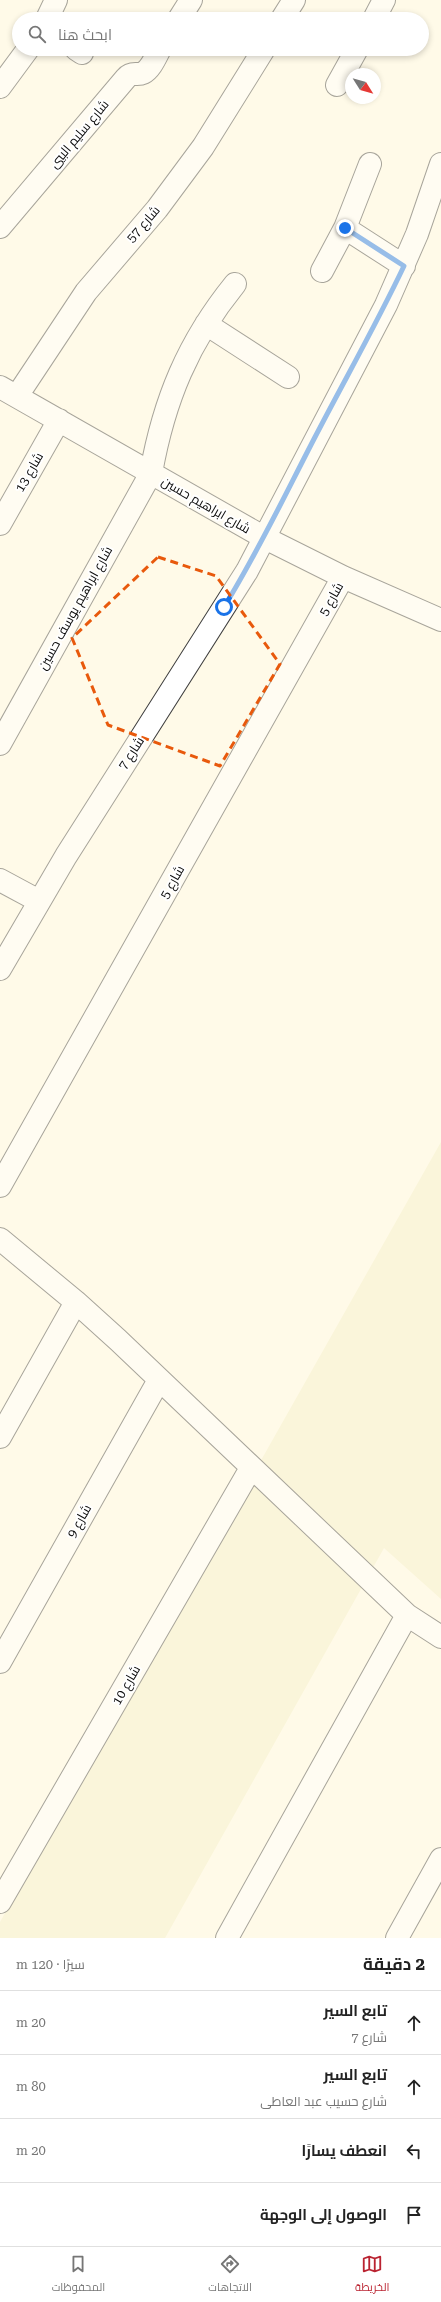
<!DOCTYPE html>
<html lang="ar">
<head>
<meta charset="utf-8">
<style>
	:root { --surface:#fff; --page:#f2f2f2; --text:#222; --muted:#767676; --line:#e0e0e0; --accent:#ba2331 }
	body { margin:0; font-family:"Roboto Serif",Cairo,serif; background:var(--page); color:var(--text); direction:rtl }
	.compass { position:absolute; left:345px; top:68px; width:36px; height:36px; border-radius:50%; background:var(--surface); box-shadow:0 2px 6px #0003; rotate:127deg }
	.stop { position:absolute; width:12px; height:12px; margin:-9px; border:3px solid #1a73e8; border-radius:50%; background:#fff }
	.stop.end { background:#1a73e8; border-color:#fff; box-shadow:0 1px 4px #0008 }
	.list { margin:0; padding:0; list-style:none }
	h2 { display:flex; justify-content:space-between; align-items:center; height:52px; margin:0; padding:0 16px; font-size:17px }
	h2 small { font-size:13px; font-weight:400; color:var(--muted) }
	.list li { display:grid; grid-template-columns:26px 1fr auto; gap:12px; align-items:center; box-sizing:border-box; height:64px; padding:0 16px; border-top:1px solid var(--line) }
	.list b { display:block; font-size:15px; white-space:nowrap }
	.list p { margin:0; font-size:13px; white-space:nowrap; color:var(--muted) }
	.list em { font-size:13px; font-style:normal; color:var(--muted) }
	.icon { flex:none; width:22px; height:22px; fill:none; stroke:currentColor; stroke-width:2; stroke-linecap:round; stroke-linejoin:round }
	.map { position:relative; flex:none; width:441px; height:1938px; overflow:hidden; direction:ltr }
	.search { position:absolute; background:var(--surface); box-shadow:0 2px 6px #0003; left:12px; right:12px; top:12px; height:44px; display:flex; align-items:center; gap:10px; box-sizing:border-box; padding:0 14px; border-radius:22px; color:var(--muted); font-size:15px }
	.sheet { height:308px; background:var(--surface) }
	nav { display:flex; justify-content:space-around; align-items:center; box-sizing:border-box; height:56px; border-top:1px solid var(--line); background:var(--surface); font-size:11px; color:var(--muted) }
	nav a { display:grid; justify-items:center; gap:2px }
	nav .on { color:var(--accent) }
	.map>svg:first-child { display:block }
</style>
</head>
<body>
<div class="map">
<svg width="441" height="1938" viewBox="0 0 441 1938">
	<rect width="100%" height="100%" fill="#fffae8"/>
	<path fill="#f4efc9" d="M441 1142V1599L384 1548 165 1938H0V1922Z"/>
	<g fill="none" stroke-linecap="round" stroke-linejoin="round">
		<defs>
			<path id="street" d="M47 19 56 0
				M179 19 191 0
				M282 19 294 0
				M374 19 384 0
				M76 49 82 53
				M337 85 357 49
				M0 87 28 49
				M0 227 126 78C132 71 137 76 143 73 151 69 156 56 160 49
				M345 228 404 266
				M322 271 345 228 370 164
				M206 324 288 377
				M0 387 265 538 343 577 441 620
				M17 396 86 292 157 209 203 147 264 49
				M0 524 59 420
				M0 744 151 473C164 400 188 342 235 284
				M0 880 39 901
				M0 969 66 856 247 571 386 305 417 234 441 164
				M0 1186 343 577
				M0 1239 76 1302 118 1340 407 1615 441 1637
				M0 1437 76 1302
				M0 1662 159 1380
				M0 1902 251 1468
				M227 1938 407 1615
				M397 1938 441 1859"/>
		</defs>
		<use href="#street" stroke="#3e3e3e" stroke-width="24"/>
		<use href="#street" stroke="#fff" stroke-width="22"/>
	</g>
	<g fill="none" stroke-linecap="round" stroke-linejoin="round">
		<path stroke="#1a73e8" stroke-width="5" d="M224 607C258 552 285 495 314 439 344 381 376 325 404 266L345 228"/>
	</g>
	<path d="M0 0H441V1938H0ZM158 557 216 576 280 664 220 766 108 725 72 638Z" fill="#fffae8" fill-opacity=".55" fill-rule="evenodd"/>
	<path fill="none" stroke="#e8590c" stroke-width="3" stroke-dasharray="8 5" stroke-linejoin="round" d="M158 557 216 576 280 664 220 766 108 725 72 638Z"/>
	<g text-anchor="middle" dominant-baseline="central" stroke-width="4" stroke-linejoin="round" paint-order="stroke">
		<g font-size="13" fill="#0b0b0b" stroke="#fff">
			<text transform="translate(79 134) rotate(-50)">شارع سليم البيي</text>
			<text transform="translate(143 224) rotate(-49)">شارع 57</text>
			<text transform="translate(29 472) rotate(-60)">شارع 13</text>
			<text transform="translate(206 505) rotate(30)">شارع ابراهيم حسين</text>
			<text transform="translate(331 599) rotate(-61)">شارع 5</text>
			<text transform="translate(75 608) rotate(-61)">شارع ابراهيم يوسف حسين</text>
			<text transform="translate(131 753) rotate(-57)">شارع 7</text>
			<text transform="translate(172 882) rotate(-61)">شارع 5</text>
			<text transform="translate(79 1521) rotate(-61)">شارع 9</text>
			<text transform="translate(126 1685) rotate(-60)">شارع 10</text>
		</g>
	</g>
</svg>
<svg class="compass" viewBox="-18 -18 36 36"><path d="M0-13l5 13h-10z" fill="#e53935"/><path d="M0 13l5-13h-10z" fill="#767676"/></svg>
<div class="stop" style="left:224px;top:607px"></div>
<div class="stop end" style="left:345px;top:228px"></div>
<div class="search"><svg class="icon" aria-label="search" viewBox="0 0 24 24"><circle cx="10" cy="10" r="6"/><path d="M15 15l6 6"/></svg>ابحث هنا</div>
</div>
<section class="sheet">
<h2>2 دقيقة<small>سيرًا · 120 m</small></h2>
<ul class="list">
<li><svg class="icon" aria-label="ahead" viewBox="0 0 24 24"><path d="M12 20V5M6 11l6-6 6 6"/></svg><div><b>تابع السير</b><p>شارع 7</p></div><em>20 m</em></li>
<li><svg class="icon" aria-label="ahead" viewBox="0 0 24 24"><path d="M12 20V5M6 11l6-6 6 6"/></svg><div><b>تابع السير</b><p>شارع حسيب عبد العاطى</p></div><em>80 m</em></li>
<li><svg class="icon" aria-label="left" viewBox="0 0 24 24"><path d="M17 20v-9H6M10 6l-5 5 5 5"/></svg><div><b>انعطف يسارًا</b></div><em>20 m</em></li>
<li><svg class="icon" aria-label="arrive" viewBox="0 0 24 24"><path d="M6 21V4h12l-3 4 3 4H6"/></svg><div><b>الوصول إلى الوجهة</b></div></li>
</ul>
</section>
<nav>
<a class="on"><svg class="icon" aria-label="map" viewBox="0 0 24 24"><path d="M3 6l6-2 6 2 6-2v14l-6 2-6-2-6 2zM9 4v14M15 6v14"/></svg>الخريطة</a>
<a><svg class="icon" aria-label="directions" viewBox="0 0 24 24"><path d="M12 3l9 9-9 9-9-9zM9 14v-3h6M13 9l2 2-2 2"/></svg>الاتجاهات</a>
<a><svg class="icon" aria-label="saved" viewBox="0 0 24 24"><path d="M7 4h10v16l-5-4-5 4z"/></svg>المحفوظات</a>
</nav>
</body>
</html>
